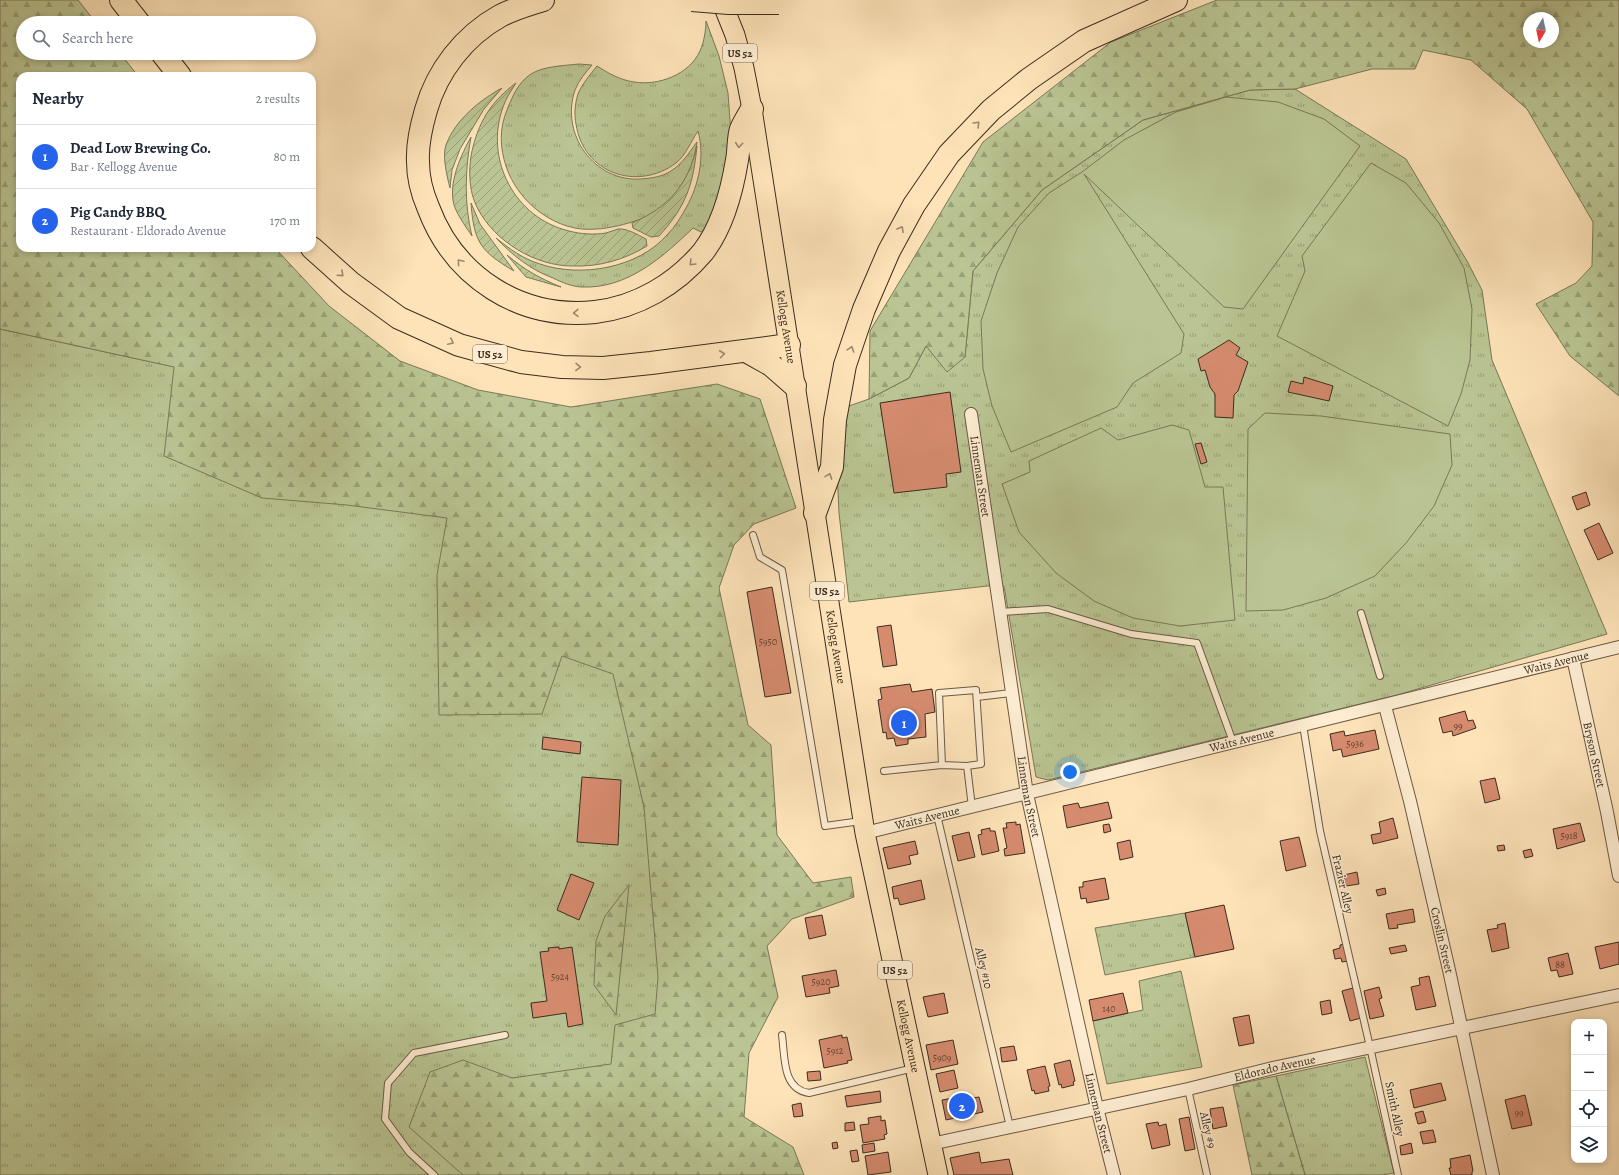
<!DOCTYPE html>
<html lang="en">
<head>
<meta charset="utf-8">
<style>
	:root { --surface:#fff; --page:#f6f6f7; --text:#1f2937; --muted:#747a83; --line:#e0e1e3; --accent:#2563eb }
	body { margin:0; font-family:Alegreya,serif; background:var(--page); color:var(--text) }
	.controls { position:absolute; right:12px; bottom:12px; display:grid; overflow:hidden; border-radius:8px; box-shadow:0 2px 6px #0003 }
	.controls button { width:36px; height:36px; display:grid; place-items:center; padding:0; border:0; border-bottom:1px solid var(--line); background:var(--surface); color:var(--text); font:20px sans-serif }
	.compass { position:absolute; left:1523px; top:12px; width:36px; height:36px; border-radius:50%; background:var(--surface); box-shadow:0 2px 6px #0003; rotate:189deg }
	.you { position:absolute; left:1070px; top:772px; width:14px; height:14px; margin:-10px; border:3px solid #fff; border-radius:50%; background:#1a73e8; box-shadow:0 0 0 6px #1a73e833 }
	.badge { display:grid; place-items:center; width:26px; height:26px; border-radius:50%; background:var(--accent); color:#fff; font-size:13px; font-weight:700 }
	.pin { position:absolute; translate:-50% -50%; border:2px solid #fff; box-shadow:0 1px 4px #0006 }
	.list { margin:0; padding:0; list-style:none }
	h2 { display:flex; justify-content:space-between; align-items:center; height:52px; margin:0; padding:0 16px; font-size:17px }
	h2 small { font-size:13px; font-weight:400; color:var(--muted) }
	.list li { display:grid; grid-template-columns:26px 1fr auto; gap:12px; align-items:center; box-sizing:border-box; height:64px; padding:0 16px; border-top:1px solid var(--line) }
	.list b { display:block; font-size:15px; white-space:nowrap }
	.list p { margin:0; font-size:13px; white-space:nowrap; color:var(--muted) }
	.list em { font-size:13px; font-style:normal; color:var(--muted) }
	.icon { flex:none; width:22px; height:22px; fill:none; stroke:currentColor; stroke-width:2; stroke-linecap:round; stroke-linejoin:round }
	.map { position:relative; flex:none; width:1619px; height:1175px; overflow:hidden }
	.search { position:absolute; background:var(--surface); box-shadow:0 2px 6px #0003; left:16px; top:16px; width:300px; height:44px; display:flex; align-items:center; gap:10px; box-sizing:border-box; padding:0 14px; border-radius:22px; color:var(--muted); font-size:15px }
	.panel { position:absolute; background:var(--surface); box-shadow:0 2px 6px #0003; left:16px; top:72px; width:300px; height:180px; border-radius:12px }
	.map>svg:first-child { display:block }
</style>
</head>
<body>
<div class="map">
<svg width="1619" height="1175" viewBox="0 0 1619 1175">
	<defs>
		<pattern id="grass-tufts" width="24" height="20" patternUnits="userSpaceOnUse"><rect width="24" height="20" fill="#bac593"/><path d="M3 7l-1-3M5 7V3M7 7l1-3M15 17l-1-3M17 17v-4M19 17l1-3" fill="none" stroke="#98a077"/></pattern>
		<pattern id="forest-firs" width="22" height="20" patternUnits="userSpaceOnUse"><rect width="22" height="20" fill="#bac593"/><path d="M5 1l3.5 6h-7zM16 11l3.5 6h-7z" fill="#98a077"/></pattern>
		<pattern id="garden-furrows" width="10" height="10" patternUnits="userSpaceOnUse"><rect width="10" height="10" fill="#bac593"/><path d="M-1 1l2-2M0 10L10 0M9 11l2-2" fill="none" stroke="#98a077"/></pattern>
	</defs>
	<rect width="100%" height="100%" fill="#fee3b9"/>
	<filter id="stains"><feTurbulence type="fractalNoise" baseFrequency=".005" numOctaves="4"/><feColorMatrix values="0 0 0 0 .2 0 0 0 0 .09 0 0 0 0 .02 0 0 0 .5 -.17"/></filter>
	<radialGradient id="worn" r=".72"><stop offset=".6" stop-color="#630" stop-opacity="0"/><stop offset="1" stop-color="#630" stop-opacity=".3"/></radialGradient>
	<path fill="url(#grass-tufts)" stroke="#7a7958" d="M706 21 719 56 728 93 731 134 727 175 706 230 701 232 693 228C663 257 627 289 582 287 573 287 561 282 553 278 531 270 512 255 496 238 510 249 523 259 540 264 581 278 638 268 667 235 675 227 681 217 686 208 699 185 705 156 698 131 691 141 686 155 676 163 637 192 583 173 576 124 574 115 575 103 578 94 582 84 590 75 597 66 608 73 620 80 634 82 658 86 689 75 700 51 704 42 706 30 706 21Z
		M579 64 592 65C586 72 579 80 575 90 560 134 594 182 641 179 651 178 662 177 671 171 682 164 689 153 697 142 693 168 684 187 664 205 651 217 634 222 617 226 611 227 603 229 596 229 557 233 518 203 506 166 500 148 499 129 507 110 523 68 537 68 579 64Z
		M1295 89 1406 159 1467 261 1482 290 1492 360 1607 634 1397 695 1048 780 1036 777 1004 586H987L849 602 839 513 837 470 843 408 869 399 909 378 926 346 965 357 973 271 1042 190 1143 120 1250 90Z
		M0 329 175 367 583 507 644 807 691 1175H0Z
		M1185 913 1195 957 1105 975 1095 928Z
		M1181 971 1202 1067 1107 1084 1093 1021 1143 1010 1139 981Z
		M1365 1057 1394 1173 1383 1175H1305L1276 1076Z"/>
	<path fill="url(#forest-firs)" stroke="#7a7958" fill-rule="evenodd" d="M0 0H78L96 23H23V53H120L138 76H20V248H275L329 306 400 361 478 390 571 407 717 384 760 399 796 508 754 524 734 545 719 588 748 725 771 745 777 835 813 883 851 877 854 897 792 919 767 946 778 997 749 1053 744 1117 793 1147 804 1175H463L409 1127 430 1072 463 1060 512 1078 611 1064 615 1025 655 1014 658 977 644 807 613 674 562 656 542 714 439 715 437 575 447 518 347 505 262 498 164 456 174 367 0 329Z
		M1217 0H1619V396L1570 356 1536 304 1576 283 1592 266 1593 222 1527 109 1471 60 1423 50 1415 69H1372L1295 89 1250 90 1143 120 1042 190 973 271 965 357 947 372 926 346 909 378 869 399 870 331 983 142 1111 42ZM1529 18H1553V42H1529Z
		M629 885 616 1015 594 985 596 941 605 916Z
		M1276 1076 1305 1175H1252L1233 1085Z"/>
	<path fill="url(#garden-furrows)" stroke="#7a7958" d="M516 83C511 91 506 98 503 107 484 160 515 218 569 231 580 234 594 235 606 233 610 232 614 230 618 229 627 228 638 235 646 239L647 246C624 260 599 267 572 266 536 266 495 242 478 209 468 191 468 166 473 147 480 119 493 100 516 83Z
		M502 88 484 109 460 149 452 170 450 188C447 177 442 155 446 145 455 120 480 100 502 88Z
		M471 137C465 170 464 204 472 236 466 227 454 211 453 200 450 179 461 155 471 137Z
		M697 146C693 186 686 206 659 236L651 237 633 228 632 223C669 207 688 185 697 146Z
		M471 203 480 224 514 271C480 251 474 242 471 203Z
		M507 255C525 270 539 278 561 287L526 277Z"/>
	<path fill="#bac593" stroke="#7a7958" d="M1226 97 1278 102 1324 119 1360 146 1243 309 1224 307 1084 174 1184 334 1181 353 1133 383 1117 407 1011 452 992 406 983 369 981 321 997 273 1018 227 1049 193 1082 172 1124 140 1176 112Z
		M1371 163 1406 183 1439 223 1464 268 1472 309 1470 360 1461 394 1448 426 1277 336 1305 271 1302 256Z
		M1265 413 1321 416 1450 434 1452 465 1434 506 1406 543 1375 576 1326 598 1283 610 1246 611 1248 429Z
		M1172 425 1189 430 1205 487H1223L1235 620 1180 626 1133 618 1094 601 1056 573 1019 532 1002 484 1030 472 1029 461 1101 428 1118 440Z"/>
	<path fill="#d68b6f" stroke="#3b2d1e" d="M1229 340 1240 348 1236 355 1248 362 1238 391 1234 395 1233 418 1215 417V394L1210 387 1205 370 1201 371 1198 359Z
		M1304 377 1333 386 1329 401 1288 392 1291 381 1303 384Z
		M950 392 961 472 946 474 947 487 894 493 880 403Z
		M1201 443 1207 462 1201 464 1195 444Z
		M1586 492 1590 505 1577 510 1572 497Z
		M1599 523 1613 553 1598 560 1584 530Z
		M772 587 791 693 765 697 747 592Z
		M891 625 897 665 883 667 877 627Z
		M910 684 912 692 932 689 935 712 925 714 926 737 908 739V744L896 746 894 738 887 739 886 732 883 733 878 700 882 699 880 688Z
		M1465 711 1468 721 1473 720 1476 728 1453 736 1452 731 1443 733 1439 718Z
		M1375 730 1379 749 1343 757 1341 749 1333 751 1330 734 1344 731 1345 736Z
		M543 737 581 742 580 754 542 749Z
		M582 777 621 780 618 845 577 842Z
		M1495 778 1500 799 1485 803 1480 781Z
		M1108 802 1112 818 1067 828 1063 806 1078 803 1080 808Z
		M1393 818 1398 838 1373 844 1371 835 1381 833 1379 822Z
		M1016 822V825L1020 824 1025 853 1005 856 1004 849 1007 848 1003 828H1007L1006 823Z
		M1580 823 1585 841 1557 849 1553 829Z
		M1109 824 1111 831 1104 833 1103 825Z
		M990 828V831H995L999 851 982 855 978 835 982 834 981 830Z
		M969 832 975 857 958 861 952 836Z
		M1299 837 1306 866 1286 871 1280 841Z
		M1130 840 1133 857 1120 860 1117 843Z
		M915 841 918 854 909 856 911 864 888 869 883 848Z
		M1504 845 1505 850 1498 851 1497 846Z
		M1531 849 1533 856 1525 858 1523 851Z
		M1357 872 1359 884 1346 886 1344 875Z
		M571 874 594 883 579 920 557 910Z
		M1105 878 1109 899 1087 903 1086 898 1081 899 1079 887H1083V882Z
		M921 880 925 899 900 905 898 898 894 899 892 887Z
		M1385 888 1386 894 1378 896 1376 890Z
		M1224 905 1234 949 1195 957 1185 913Z
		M1413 909 1415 922 1397 925 1398 928 1389 929 1386 914Z
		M822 915 826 935 809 939 805 918Z
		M1505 923 1509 948 1492 952 1487 930 1498 928 1497 925Z
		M1619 942V964L1600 969 1595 947Z
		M1344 944 1348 961 1342 962 1341 958 1335 959 1333 950 1340 948V945Z
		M1405 945 1407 951 1391 954 1389 948Z
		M559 947V949L572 947 583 1024 568 1027 566 1013 533 1018 531 1003 547 1001 540 952 549 951 548 948Z
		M1568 953 1573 974 1559 977 1557 970 1551 971 1548 958Z
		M836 970 839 986 829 988 830 993 806 997 802 976Z
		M1429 976 1436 1006 1416 1010 1411 987 1420 985 1419 978Z
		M1379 987 1382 998 1379 999 1384 1016 1370 1019 1364 991Z
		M1353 988 1361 1018 1350 1021 1342 991Z
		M944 993 948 1013 928 1017 923 997Z
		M1123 993 1128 1013 1093 1021 1089 1000Z
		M1330 1000 1332 1013 1322 1015 1320 1002Z
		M1249 1015 1254 1043 1239 1046 1233 1018Z
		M842 1035V1038L847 1037 852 1060 847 1061 848 1063 824 1068 819 1040Z
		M953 1040 958 1064 931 1070 926 1045Z
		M1014 1046 1017 1060 1002 1062 1000 1048Z
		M1070 1060 1075 1081 1073 1082 1074 1085 1062 1088 1061 1084 1059 1085 1054 1064Z
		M1045 1066 1050 1086 1048 1087 1049 1091 1035 1094 1034 1090 1032 1091 1027 1070Z
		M954 1070 958 1088 940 1092 936 1074Z
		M820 1071 821 1080 808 1081 807 1072Z
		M1441 1083 1446 1100 1414 1108 1410 1090Z
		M880 1091 881 1102 847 1107 845 1096Z
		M1525 1095 1532 1125 1512 1129 1505 1100Z
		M965 1096 966 1099 979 1097 983 1112 946 1120 942 1100Z
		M801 1103 803 1116 794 1117 792 1105Z
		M1223 1107 1227 1126 1213 1129 1210 1109Z
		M1423 1111 1426 1122 1418 1124 1415 1113Z
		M881 1116V1121L885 1120 887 1134 884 1135 885 1139 863 1143 860 1125 869 1124 868 1118Z
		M1189 1117 1195 1149 1185 1151 1179 1119Z
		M854 1122 855 1130 845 1131V1123Z
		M1158 1122 1159 1126 1166 1124 1170 1145 1152 1149 1146 1124Z
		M1433 1130 1436 1142 1423 1144 1420 1132Z
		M837 1142 838 1148 833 1149 832 1143Z
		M874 1143 875 1151 863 1153 862 1145Z
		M1411 1143 1413 1153 1401 1155 1400 1146Z
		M857 1150 859 1161 852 1162 850 1151Z
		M888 1152 891 1172 868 1175 865 1156Z
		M979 1152 981 1163 1009 1159 1013 1175H954L950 1158Z
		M1470 1155 1473 1171 1472 1172V1175H1451L1449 1168H1451L1450 1159Z"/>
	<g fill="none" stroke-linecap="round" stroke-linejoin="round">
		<defs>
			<path id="service" d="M753 535 760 557 782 570 825 826 861 821
				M1000 612 1048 609 1131 634 1197 643 1233 742
				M1361 613 1380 676
				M977 697 1011 693
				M1303 725 1320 831 1370 1047 1398 1175
				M942 765 967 766
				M884 771 942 765 939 693 976 690 981 764 967 766 972 807
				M937 815 1010 1127
				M782 1035C785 1057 782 1089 809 1093L914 1068
				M1188 1089 1207 1175
				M434 1175 409 1152 385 1119 388 1083 414 1053 505 1035"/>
			<g id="minor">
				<path id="s1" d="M971 414 1027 794 1097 1108 1114 1175"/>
				<path id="s2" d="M1573 658 1607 812 1619 876"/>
				<path id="s3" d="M1385 706 1410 801 1449 970 1493 1175"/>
				<path id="s4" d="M865 833 1619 647"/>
				<path id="s5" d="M931 1144 1188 1089 1277 1067 1619 995"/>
			</g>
			<g id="primary">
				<path id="s6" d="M721 0 735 35 744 68 752 109 865 833 938 1175"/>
			</g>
			<path id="motorway" d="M121 0 139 23
				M543 0C528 5 513 9 500 16 464 36 437 71 426 110 421 127 417 144 418 162 418 177 422 193 428 207 454 277 520 320 595 312 638 307 676 284 703 252 723 226 732 191 737 160 739 150 738 138 741 129 744 122 748 116 752 109
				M162 53 180 76
				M312 248 351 283 399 318 459 345 521 362 562 367 603 368 651 363 789 345
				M746 351 771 365 795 386
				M815 513 832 467 835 420 845 365 864 309 889 251 914 205 949 154 991 110 1029 79 1084 41 1176 0"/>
		</defs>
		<use href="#service" stroke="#6c5a45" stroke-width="8"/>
		<use href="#minor" stroke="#6c5a45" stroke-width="14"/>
		<use href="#primary" stroke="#3b2d1e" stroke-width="21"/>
		<use href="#motorway" stroke="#3b2d1e" stroke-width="24"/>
		<use href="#service" stroke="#feedd2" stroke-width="6"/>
		<use href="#minor" stroke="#feedd2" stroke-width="12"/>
		<use href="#primary" stroke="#fee3b9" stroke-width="19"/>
		<use href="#motorway" stroke="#fee3b9" stroke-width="22"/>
		<defs>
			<path id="motorway-bridge" d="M692 0 729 3H779"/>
		</defs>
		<use href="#motorway-bridge" stroke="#3b2d1e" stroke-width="24" stroke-linecap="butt"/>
		<use href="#motorway-bridge" stroke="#fee3b9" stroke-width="22"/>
	</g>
	<defs><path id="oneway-chevron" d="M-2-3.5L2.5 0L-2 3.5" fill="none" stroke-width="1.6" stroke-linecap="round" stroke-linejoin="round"/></defs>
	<g stroke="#9c886c">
		<use href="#oneway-chevron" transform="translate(977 124) rotate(-46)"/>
		<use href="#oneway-chevron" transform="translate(739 145) rotate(95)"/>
		<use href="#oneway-chevron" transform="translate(901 229) rotate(-61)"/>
		<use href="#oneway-chevron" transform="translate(460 262) rotate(-130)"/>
		<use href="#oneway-chevron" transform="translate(692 263) rotate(134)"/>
		<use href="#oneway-chevron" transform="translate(341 274) rotate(42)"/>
		<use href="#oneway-chevron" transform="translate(576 313) rotate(179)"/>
		<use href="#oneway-chevron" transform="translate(451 342) rotate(25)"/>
		<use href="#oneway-chevron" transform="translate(851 349) rotate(-72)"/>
		<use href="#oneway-chevron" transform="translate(722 354) rotate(-7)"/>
		<use href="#oneway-chevron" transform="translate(578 367) rotate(1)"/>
		<use href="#oneway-chevron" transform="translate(829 476) rotate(-70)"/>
	</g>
	<g text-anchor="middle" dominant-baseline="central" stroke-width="3" stroke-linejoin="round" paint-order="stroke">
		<g font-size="10" fill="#624432">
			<text x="768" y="641">5950</text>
			<text x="1458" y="725">99</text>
			<text x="1355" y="743">5936</text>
			<text x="1569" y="835">5918</text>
			<text x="1560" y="964">88</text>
			<text x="560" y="976">5924</text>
			<text x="821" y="981">5920</text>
			<text x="1109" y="1008">140</text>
			<text x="835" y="1050">5912</text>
			<text x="942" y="1057">5909</text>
			<text x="1519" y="1112">99</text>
		</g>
		<g fill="#feedd2" stroke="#766754" stroke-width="1">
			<rect x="723" y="44" width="34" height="18" rx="3"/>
			<rect x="473" y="345" width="34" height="18" rx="3"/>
			<rect x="810" y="582" width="34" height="18" rx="3"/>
			<rect x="878" y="961" width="34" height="18" rx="3"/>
		</g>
		<g font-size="11" font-weight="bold" fill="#3b2d1e">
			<text x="740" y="53">US 52</text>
			<text x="490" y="354">US 52</text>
			<text x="827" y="591">US 52</text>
			<text x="895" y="970">US 52</text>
		</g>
		<g font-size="12" fill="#3b2d1e" stroke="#feedd2">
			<text stroke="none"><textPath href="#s6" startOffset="334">Kellogg Avenue</textPath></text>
			<text stroke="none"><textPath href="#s1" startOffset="63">Linneman Street</textPath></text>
			<text stroke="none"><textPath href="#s6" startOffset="658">Kellogg Avenue</textPath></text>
			<text stroke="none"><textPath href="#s4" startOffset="712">Waits Avenue</textPath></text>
			<text stroke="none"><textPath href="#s4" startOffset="388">Waits Avenue</textPath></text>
			<text stroke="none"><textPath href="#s2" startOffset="99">Bryson Street</textPath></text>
			<text stroke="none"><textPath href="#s1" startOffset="387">Linneman Street</textPath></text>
			<text stroke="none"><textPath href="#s4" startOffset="64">Waits Avenue</textPath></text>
			<text transform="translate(1343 884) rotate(77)">Frazier Alley</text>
			<text stroke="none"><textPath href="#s3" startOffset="241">Croslin Street</textPath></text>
			<text transform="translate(984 968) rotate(77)">Alley #10</text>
			<text stroke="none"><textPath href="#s6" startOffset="1054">Kellogg Avenue</textPath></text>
			<text stroke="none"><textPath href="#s5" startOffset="352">Eldorado Avenue</textPath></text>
			<text transform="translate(1395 1109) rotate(78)">Smith Alley</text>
			<text stroke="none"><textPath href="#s1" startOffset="711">Linneman Street</textPath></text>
			<text transform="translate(1208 1130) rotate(77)">Alley #9</text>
		</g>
	</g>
	<rect width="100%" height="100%" filter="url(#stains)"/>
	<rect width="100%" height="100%" fill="url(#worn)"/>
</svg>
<div class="controls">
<button>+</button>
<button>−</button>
<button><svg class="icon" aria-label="locate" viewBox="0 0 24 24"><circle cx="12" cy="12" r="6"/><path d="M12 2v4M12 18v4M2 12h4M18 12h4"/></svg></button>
<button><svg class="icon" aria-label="layers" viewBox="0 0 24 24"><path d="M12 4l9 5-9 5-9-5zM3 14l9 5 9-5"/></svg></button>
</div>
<svg class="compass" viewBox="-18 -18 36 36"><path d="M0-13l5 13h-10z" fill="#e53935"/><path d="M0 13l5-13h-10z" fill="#747a83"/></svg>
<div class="you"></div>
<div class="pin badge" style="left:904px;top:723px">1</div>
<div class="pin badge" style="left:962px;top:1106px">2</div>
<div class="search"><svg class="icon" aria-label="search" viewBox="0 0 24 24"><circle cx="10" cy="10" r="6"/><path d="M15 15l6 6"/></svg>Search here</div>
<section class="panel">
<h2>Nearby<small>2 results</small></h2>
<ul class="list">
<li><span class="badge">1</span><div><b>Dead Low Brewing Co.</b><p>Bar · Kellogg Avenue</p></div><em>80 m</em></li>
<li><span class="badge">2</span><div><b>Pig Candy BBQ</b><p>Restaurant · Eldorado Avenue</p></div><em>170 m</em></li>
</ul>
</section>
</div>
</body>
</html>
